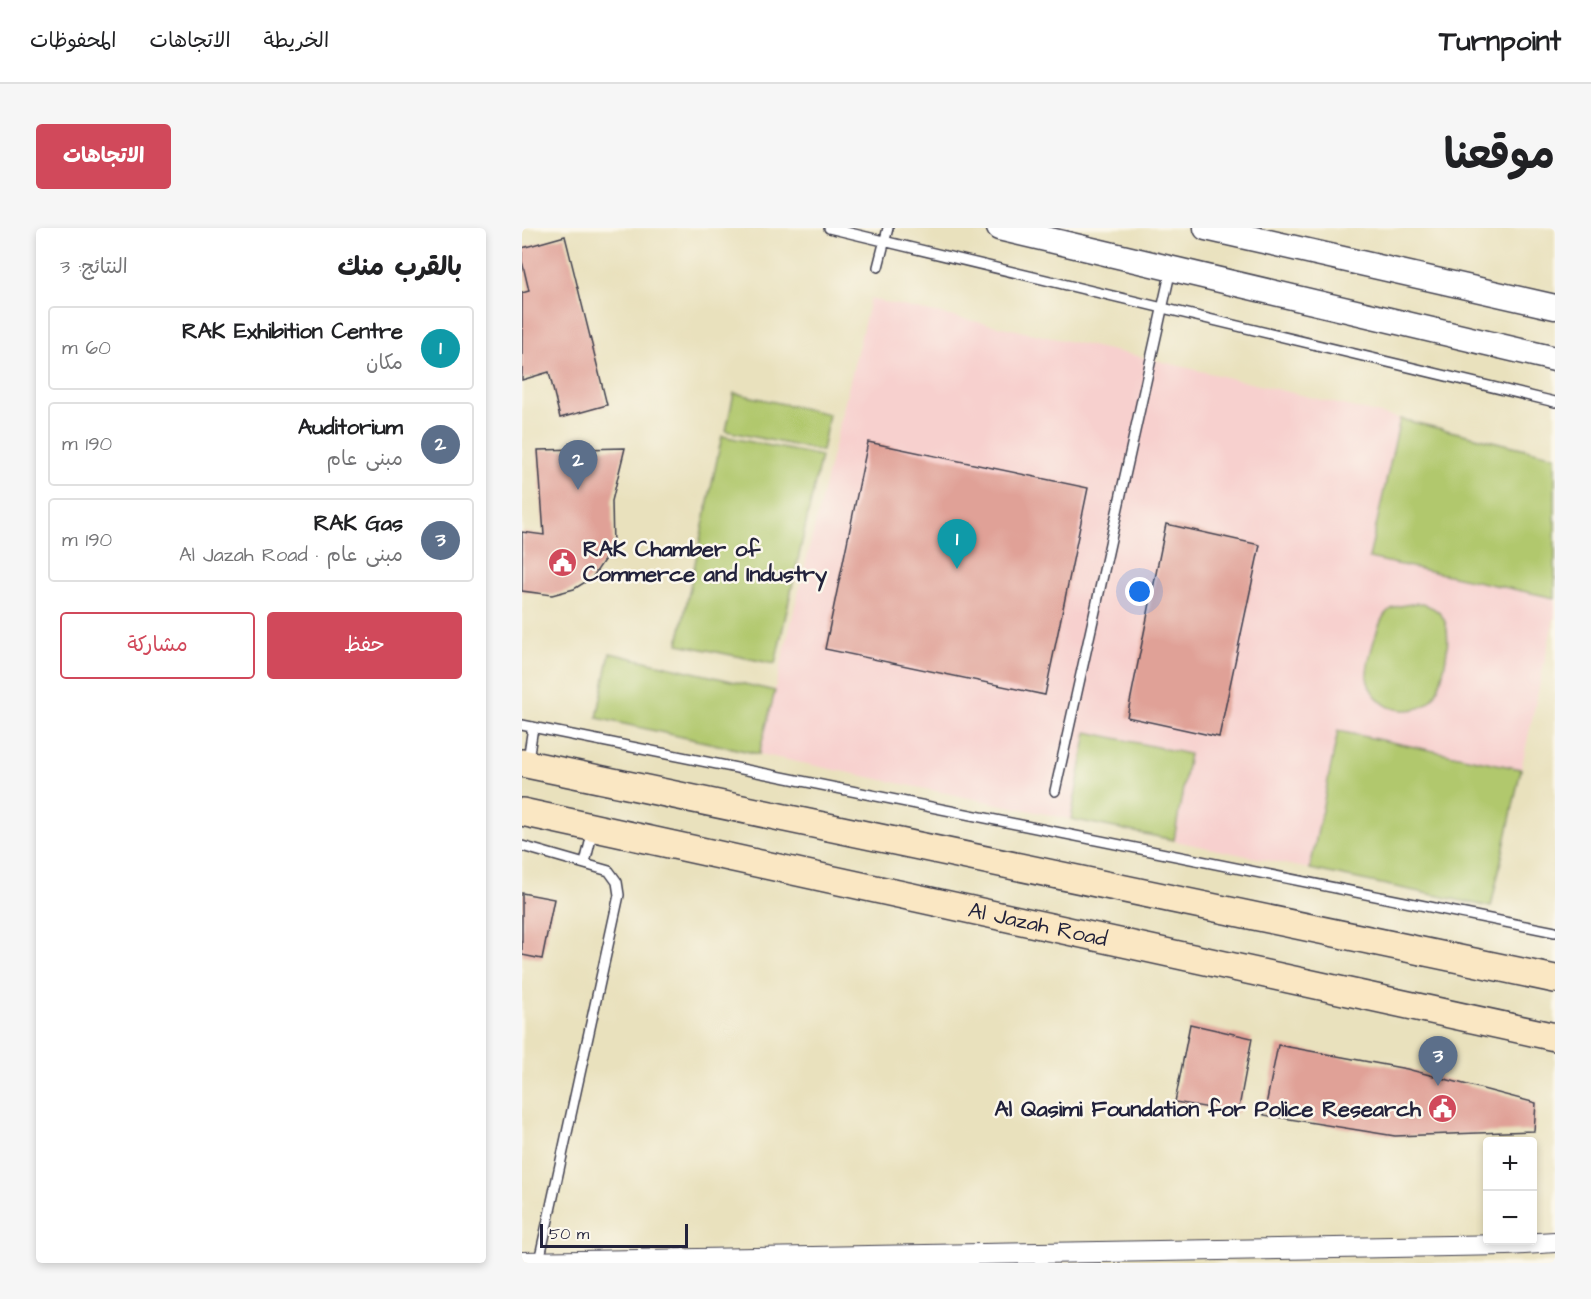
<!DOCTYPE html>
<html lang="ar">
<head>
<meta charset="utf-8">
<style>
	:root { --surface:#fff; --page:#f6f6f6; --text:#202124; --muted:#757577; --line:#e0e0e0; --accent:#d1495b }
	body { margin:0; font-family:"Architects Daughter","Playpen Sans Arabic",sans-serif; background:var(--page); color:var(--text); direction:rtl }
	.controls { position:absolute; right:18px; bottom:18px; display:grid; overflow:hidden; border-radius:6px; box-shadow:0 3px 9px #0003 }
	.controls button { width:54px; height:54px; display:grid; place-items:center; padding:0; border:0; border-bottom:2px solid var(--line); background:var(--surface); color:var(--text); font:30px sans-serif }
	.scale { position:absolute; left:18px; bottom:15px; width:148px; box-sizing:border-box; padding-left:6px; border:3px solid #22223b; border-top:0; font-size:16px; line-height:21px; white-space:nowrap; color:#22223b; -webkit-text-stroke:4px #fbf7ec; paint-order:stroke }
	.you { position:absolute; left:618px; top:364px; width:21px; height:21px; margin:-15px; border:4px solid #fff; border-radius:50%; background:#1a73e8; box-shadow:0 0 0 9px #1a73e833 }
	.badge { display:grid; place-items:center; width:39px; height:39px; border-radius:50%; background:var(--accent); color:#fff; font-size:20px; font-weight:700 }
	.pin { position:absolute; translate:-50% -50px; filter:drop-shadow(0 2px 3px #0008) }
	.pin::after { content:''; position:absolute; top:32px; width:21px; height:18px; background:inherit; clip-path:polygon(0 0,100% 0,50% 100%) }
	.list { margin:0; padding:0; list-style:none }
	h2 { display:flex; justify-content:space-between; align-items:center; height:78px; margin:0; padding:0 24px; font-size:26px }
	h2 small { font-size:20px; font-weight:400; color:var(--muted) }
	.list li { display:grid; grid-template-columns:39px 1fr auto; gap:18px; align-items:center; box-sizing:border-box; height:84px; margin:0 12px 12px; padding:0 12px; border:2px solid var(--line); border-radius:6px }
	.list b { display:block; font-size:22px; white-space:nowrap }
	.list p { margin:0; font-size:20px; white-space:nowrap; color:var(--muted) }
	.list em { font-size:20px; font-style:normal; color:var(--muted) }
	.actions { display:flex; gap:12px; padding:18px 24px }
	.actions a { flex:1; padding:14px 0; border:2px solid var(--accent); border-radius:6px; text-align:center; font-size:21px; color:var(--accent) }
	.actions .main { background:var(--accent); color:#fff }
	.map { position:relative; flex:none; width:1033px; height:1035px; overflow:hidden; direction:ltr; border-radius:6px }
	header { display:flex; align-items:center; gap:36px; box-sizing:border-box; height:84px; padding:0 30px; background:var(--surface); border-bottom:2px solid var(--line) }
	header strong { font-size:28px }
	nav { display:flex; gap:33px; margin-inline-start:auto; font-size:21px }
	.intro { display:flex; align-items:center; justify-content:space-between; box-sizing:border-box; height:144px; padding:0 36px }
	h1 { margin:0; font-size:42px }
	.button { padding:15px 27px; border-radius:6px; background:var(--accent); color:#fff; font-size:21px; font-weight:700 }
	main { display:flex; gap:36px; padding:0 36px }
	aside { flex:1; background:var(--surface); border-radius:6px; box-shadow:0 3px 9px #0003 }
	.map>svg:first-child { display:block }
</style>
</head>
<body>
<header>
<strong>Turnpoint</strong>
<nav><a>الخريطة</a><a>الاتجاهات</a><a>المحفوظات</a></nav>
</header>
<div class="intro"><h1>موقعنا</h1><a class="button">الاتجاهات</a></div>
<main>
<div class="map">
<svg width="1033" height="1035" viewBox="0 0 1033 1035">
	<rect width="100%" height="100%" fill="#fbf7ec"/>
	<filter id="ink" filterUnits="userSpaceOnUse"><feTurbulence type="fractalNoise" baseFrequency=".0167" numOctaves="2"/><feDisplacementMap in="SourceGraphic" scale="12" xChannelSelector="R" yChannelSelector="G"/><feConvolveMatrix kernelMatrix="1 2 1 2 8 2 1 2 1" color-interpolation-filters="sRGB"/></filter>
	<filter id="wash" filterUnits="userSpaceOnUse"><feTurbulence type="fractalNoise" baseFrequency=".008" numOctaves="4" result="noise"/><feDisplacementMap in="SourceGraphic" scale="24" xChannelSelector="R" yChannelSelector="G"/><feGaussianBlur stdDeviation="1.35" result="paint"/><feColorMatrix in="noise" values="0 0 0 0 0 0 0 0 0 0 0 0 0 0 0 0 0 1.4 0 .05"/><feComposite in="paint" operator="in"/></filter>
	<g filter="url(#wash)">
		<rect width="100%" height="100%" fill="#e9e1bd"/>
		<path fill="#f7d0ce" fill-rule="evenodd" d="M348 71 616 128 1033 228V386L969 679 237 526ZM644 296 738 317 697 509 605 489Z"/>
		<path fill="#b1c86d" stroke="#6a7554" stroke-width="1.5" d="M212 165 307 186 300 223 204 203Z
			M878 191 1033 228V370L847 330Z
			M200 208 299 228 253 436 156 416Z
			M895 375C930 380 928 408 923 435 917 464 911 487 874 481 861 479 846 463 845 449 844 438 856 392 865 384 873 377 885 377 895 375Z
			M88 425 253 463 237 526 75 490Z
			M816 503 999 541 969 679 788 641Z
			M565 504 667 526 652 612 549 591Z"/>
		<g id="blocks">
			<path fill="#e0a197" d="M43 8 85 177 38 190 27 144 0 152V65L7 63 0 33V20Z
				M346 214 566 260 523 467 303 421Z
				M103 220 90 273 91 319 70 350 52 361 30 367 0 363V304L22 307 16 222Z
				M644 296 738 317 697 509 605 489Z
				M0 665 32 671 20 731 0 727Z
				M668 796 730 810 716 885 653 874Z
				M756 817 885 841 1014 875 1012 903 873 908 742 887Z"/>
		</g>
	</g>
	<g filter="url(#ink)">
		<use href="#blocks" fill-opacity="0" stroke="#403f4e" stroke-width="1.5"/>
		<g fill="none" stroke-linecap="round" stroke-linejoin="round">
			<defs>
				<path id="service" d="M307 0 1033 174
					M356 39 366 0
					M0 497 1033 704
					M6 532 11 499
					M533 563 649 41
					M0 618 87 643 95 654 97 667 17 1033
					M63 635 71 602"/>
				<path id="minor" d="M0 1034 985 1017 1033 1014"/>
				<path id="tertiary" d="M477 0 1033 131
					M684 0 1033 79"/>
				<g id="secondary">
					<path d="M0 535 1033 751"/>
					<path id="s1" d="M0 584 1033 809"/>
				</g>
			</defs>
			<use href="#service" stroke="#403f4e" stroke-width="12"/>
			<use href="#minor" stroke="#403f4e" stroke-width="22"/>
			<use href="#tertiary" stroke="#403f4e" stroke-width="27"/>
			<use href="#secondary" stroke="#403f4e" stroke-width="30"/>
			<use href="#service" stroke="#fff" stroke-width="9"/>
			<use href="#minor" stroke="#fff" stroke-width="20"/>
			<use href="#tertiary" stroke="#fff" stroke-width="24"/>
			<use href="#secondary" stroke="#fae7c3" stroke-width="27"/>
		</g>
	</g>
	<defs>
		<symbol id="civic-disc" viewBox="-11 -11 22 22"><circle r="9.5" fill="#d1495b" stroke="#fbf7ec"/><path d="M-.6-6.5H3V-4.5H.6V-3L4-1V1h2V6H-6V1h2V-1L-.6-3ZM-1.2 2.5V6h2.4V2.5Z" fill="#fff"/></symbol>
	</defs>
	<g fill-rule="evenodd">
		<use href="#civic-disc" x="24" y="318" width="33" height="33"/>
		<use href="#civic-disc" x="904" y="864" width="33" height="33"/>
	</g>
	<g text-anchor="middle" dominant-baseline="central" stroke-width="5" stroke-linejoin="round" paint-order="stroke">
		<g font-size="22" font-weight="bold" fill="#22223b" stroke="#fbf7ec" text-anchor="start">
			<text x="61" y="321">RAK Chamber of<tspan x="61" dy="25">Commerce and Industry</tspan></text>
			<text x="899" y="881" text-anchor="end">Al Qasimi Foundation for Police Research</text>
		</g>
		<g font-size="22" fill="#22223b" stroke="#fbf7ec">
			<text stroke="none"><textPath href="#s1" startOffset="528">Al Jazah Road</textPath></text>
		</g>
	</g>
</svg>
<div class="controls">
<button>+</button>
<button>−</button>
</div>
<div class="scale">50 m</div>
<div class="you"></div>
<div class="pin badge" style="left:435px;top:341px;background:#0f9aa8">1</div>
<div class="pin badge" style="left:56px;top:262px;background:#5c6f8a">2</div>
<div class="pin badge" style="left:916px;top:858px;background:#5c6f8a">3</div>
</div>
<aside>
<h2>بالقرب منك<small>النتائج: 3</small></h2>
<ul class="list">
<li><span class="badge" style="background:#0f9aa8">1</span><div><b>RAK Exhibition Centre</b><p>مكان</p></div><em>60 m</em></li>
<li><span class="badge" style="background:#5c6f8a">2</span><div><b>Auditorium</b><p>مبنى عام</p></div><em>190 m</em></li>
<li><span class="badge" style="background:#5c6f8a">3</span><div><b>RAK Gas</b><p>مبنى عام · Al Jazah Road</p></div><em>190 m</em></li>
</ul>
<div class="actions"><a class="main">حفظ</a><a>مشاركة</a></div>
</aside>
</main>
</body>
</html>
